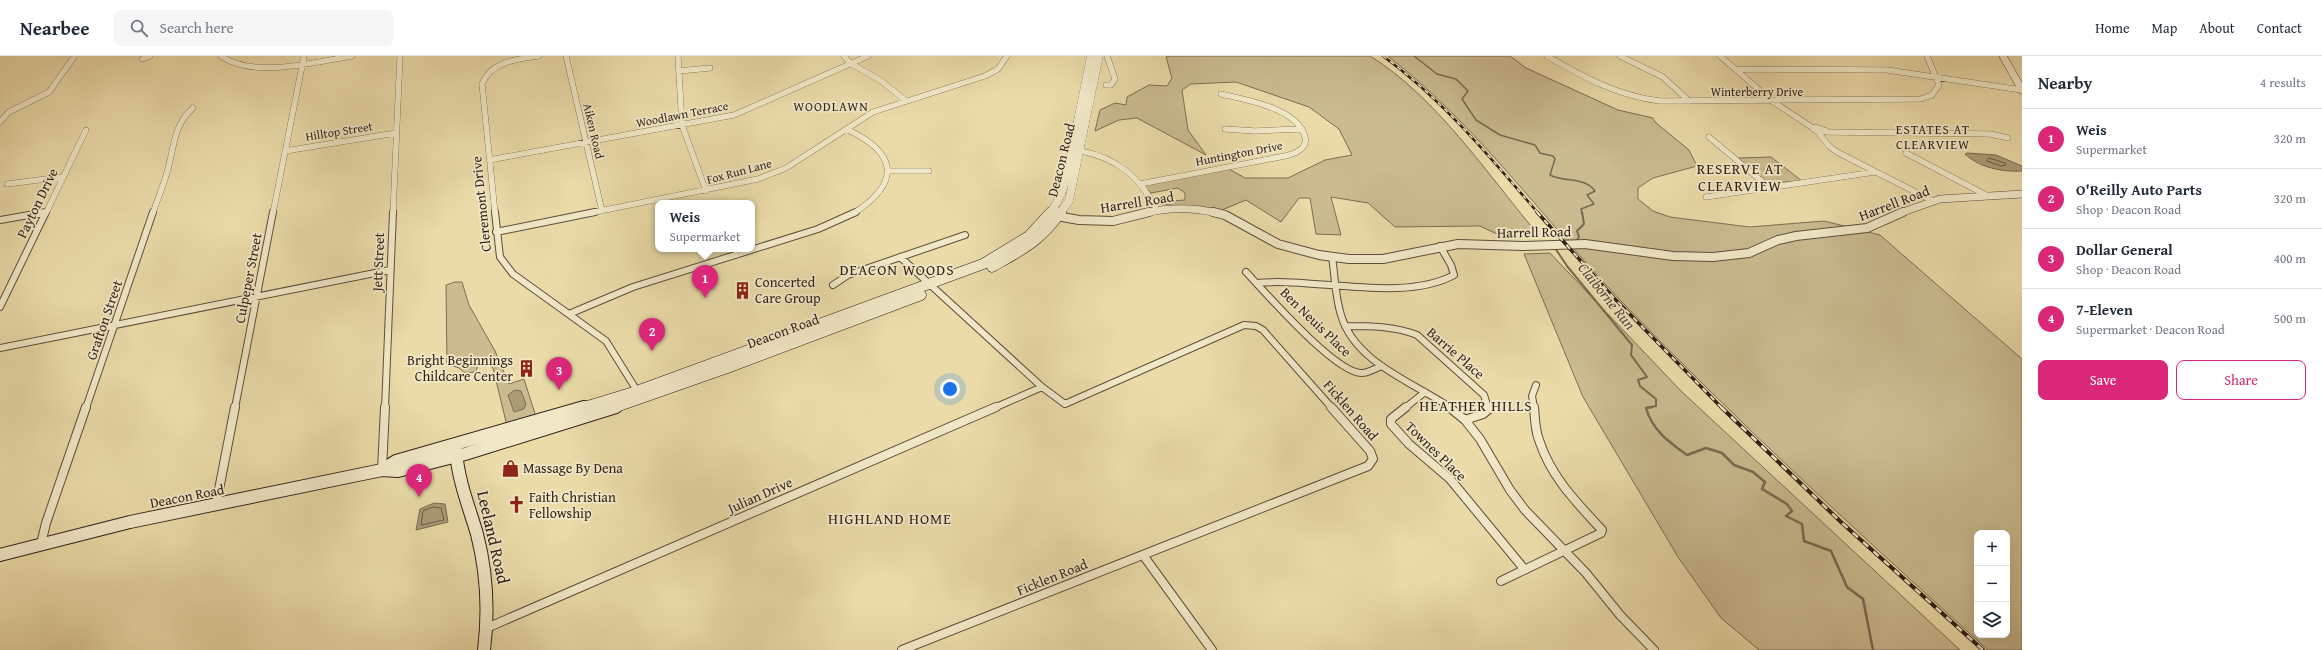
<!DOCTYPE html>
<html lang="en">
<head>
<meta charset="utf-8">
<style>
	:root { --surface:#fff; --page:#f6f6f7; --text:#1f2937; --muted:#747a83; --line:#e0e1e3; --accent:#db2777 }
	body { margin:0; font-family:"Gentium Book Plus",serif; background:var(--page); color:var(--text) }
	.controls { position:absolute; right:12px; bottom:12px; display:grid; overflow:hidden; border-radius:8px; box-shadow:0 4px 16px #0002 }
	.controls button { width:36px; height:36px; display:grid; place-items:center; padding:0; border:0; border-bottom:1px solid var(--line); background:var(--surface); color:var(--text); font:20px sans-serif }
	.you { position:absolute; left:950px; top:333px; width:14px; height:14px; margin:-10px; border:3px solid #fff; border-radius:50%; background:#1a73e8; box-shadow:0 0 0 6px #1a73e833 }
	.badge { display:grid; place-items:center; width:26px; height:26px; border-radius:50%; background:var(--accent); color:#fff; font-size:13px; font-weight:700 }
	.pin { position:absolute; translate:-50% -33px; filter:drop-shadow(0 1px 2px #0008) }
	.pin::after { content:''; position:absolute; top:21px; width:14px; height:12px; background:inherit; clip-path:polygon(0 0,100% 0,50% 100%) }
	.popup { position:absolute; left:655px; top:144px; width:100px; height:52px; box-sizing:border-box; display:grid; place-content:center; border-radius:8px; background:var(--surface); filter:drop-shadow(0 1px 3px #0005); font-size:13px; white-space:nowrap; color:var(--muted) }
	.popup b { font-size:15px; color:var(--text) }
	.popup::after { content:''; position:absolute; left:50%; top:100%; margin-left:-8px; border:8px solid transparent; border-top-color:var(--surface) }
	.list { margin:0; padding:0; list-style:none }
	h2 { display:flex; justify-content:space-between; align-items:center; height:52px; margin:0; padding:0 16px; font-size:17px }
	h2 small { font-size:13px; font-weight:400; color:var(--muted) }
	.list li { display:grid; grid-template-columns:26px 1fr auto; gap:12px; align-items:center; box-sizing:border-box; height:60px; padding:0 16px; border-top:1px solid var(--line) }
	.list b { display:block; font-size:15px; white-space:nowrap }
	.list p { margin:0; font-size:13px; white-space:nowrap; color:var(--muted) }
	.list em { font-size:13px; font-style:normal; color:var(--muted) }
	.actions { display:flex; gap:8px; padding:12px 16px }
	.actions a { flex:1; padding:9px 0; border:1px solid var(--accent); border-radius:8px; text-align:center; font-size:14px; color:var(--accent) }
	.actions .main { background:var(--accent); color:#fff }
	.icon { flex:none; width:22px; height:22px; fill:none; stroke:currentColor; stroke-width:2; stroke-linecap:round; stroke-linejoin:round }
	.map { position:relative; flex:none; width:2022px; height:594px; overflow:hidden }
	header { display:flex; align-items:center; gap:24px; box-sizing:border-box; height:56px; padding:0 20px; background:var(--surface); border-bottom:1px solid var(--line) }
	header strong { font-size:19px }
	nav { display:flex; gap:22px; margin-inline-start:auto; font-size:14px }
	.search { width:280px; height:36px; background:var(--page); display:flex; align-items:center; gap:10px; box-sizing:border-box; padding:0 14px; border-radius:8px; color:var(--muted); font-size:15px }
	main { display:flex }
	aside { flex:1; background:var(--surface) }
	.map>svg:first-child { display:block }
</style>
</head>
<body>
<header>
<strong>Nearbee</strong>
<div class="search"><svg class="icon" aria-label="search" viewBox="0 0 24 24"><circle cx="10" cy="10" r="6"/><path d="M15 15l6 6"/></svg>Search here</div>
<nav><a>Home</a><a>Map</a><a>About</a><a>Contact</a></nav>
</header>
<main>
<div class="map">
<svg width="2022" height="594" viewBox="0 0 2022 594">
	<rect width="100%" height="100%" fill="#eadba9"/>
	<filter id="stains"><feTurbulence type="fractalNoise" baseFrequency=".005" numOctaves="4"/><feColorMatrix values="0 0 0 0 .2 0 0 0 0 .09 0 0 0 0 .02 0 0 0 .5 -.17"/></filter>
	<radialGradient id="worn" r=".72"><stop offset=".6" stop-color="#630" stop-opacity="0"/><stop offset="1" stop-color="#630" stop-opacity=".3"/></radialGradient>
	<path fill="#cabb90" stroke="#7d6d54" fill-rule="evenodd" d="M1170 0H1370C1434 39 1487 117 1535 175L1499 179 1480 170 1395 171 1368 147 1331 141 1341 179 1316 178 1310 142H1299L1281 166 1246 144 1222 154 1159 148 1156 143 1166 140 1172 145 1185 144V137L1178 132 1151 137 1142 128 1229 113 1245 122H1288L1325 104 1352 99 1339 73 1309 51 1236 26 1191 28 1182 34 1188 74 1206 99 1137 62 1119 64 1095 75 1100 54 1115 47 1126 49 1127 41 1149 29 1167 30 1172 22 1166 1Z
		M1388 0H1510L1526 12 1618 54 1653 62 1655 66 1689 94 1697 110 1653 122 1638 132V143L1653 155 1670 161 1750 171 1824 165 1880 179 2022 303V594H1988C1863 481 1739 368 1622 246 1544 164 1478 70 1388 0ZM1977 477H2007V579H1977Z
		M1771 101 1802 125 1768 127 1738 102Z
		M1550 197 1681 335 1960 594H1759L1721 562 1678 501 1583 341 1524 198Z
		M455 226H462L469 249 495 295 509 328 524 323 536 361 507 370 493 312 486 306 481 305 478 309 476 316 465 317 459 312 447 308 446 229Z"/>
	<path fill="#ab9b77" stroke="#7a6951" d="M1967 97 1996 99 2022 110V115C2002 116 1980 112 1965 98Z
		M515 334 521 335 526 348 524 353 514 356 508 339Z
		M434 447 445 448 448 466 416 474 420 453Z"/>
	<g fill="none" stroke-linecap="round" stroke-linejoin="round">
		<path stroke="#6e5d47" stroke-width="1" d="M1989 102 2005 107 2006 109 2001 110 1987 105Z
			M434 451 441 452 444 464 421 469 423 455Z"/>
		<path stroke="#7a6951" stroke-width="1.5" d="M1414 0 1437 18 1456 23 1468 35 1462 43 1476 64 1500 79 1535 89 1540 97 1553 100 1555 103 1550 119C1565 127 1584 120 1595 135L1587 139 1594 148 1581 153 1582 157"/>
		<path stroke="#7a6951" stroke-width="2" d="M1576 185 1579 181 1577 175 1584 168 1582 156
			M1555 192 1567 210 1632 289 1631 299 1647 321 1638 324 1640 330 1656 343V350L1647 352"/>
		<path stroke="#7a6951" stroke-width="2.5" d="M1652 351 1646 352C1652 374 1669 386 1687 399L1706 392 1722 397 1734 409 1753 416 1765 426 1762 433 1787 448 1792 455 1786 460 1802 468 1804 485 1831 495 1847 531 1863 543 1873 594"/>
		<defs>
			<path id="minor-far2" d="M221 0C254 23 314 6 352 0
				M566 0 602 155
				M678 0 682 69 706 135
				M844 0 850 7 880 24 905 44
				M1547 0C1583 21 1618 40 1660 45L1921 43 1932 39 1939 29 1927 0
				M1620 0 1663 21 1689 45
				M1720 0 1772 45 1813 72
				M142 3 150 0
				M1736 13 1887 14 2022 34
				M679 15 710 12
				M1106 29H1111L1115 23 1107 0
				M0 66 9 56 49 36 74 1
				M1815 71 1827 75 1819 76 1813 73Z
				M846 73C896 96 903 125 854 157
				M1225 73 1255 75 1302 73
				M1817 75 1829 90 1837 96 1933 145
				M1827 76 1990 78 2008 82
				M1709 81 1770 132
				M285 95 396 77
				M1081 95C1117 102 1140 121 1157 154
				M1906 97 1986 139
				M489 104 734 59 868 0
				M888 115H929
				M7 128 62 121
				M1140 128 1285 100C1294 98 1308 93 1305 81 1298 52 1246 44 1221 38
				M1706 141 1875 116
				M40 157 46 156
				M46 157 86 74
				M153 157C158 142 164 128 168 113 174 91 174 68 193 52
				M273 157 304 0
				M393 157 400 0
				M495 157 482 28C491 5 518 3 539 0
				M590 157 758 123 786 112 873 56 985 20 998 13 1007 0"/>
			<path id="minor-far1" d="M495 156 500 201 513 218 606 285 639 338
				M0 164 46 156
				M496 176 595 156
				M900 201 1042 331 1065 348 1244 269 1256 270 1263 274 1332 352
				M1332 201C1335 220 1335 240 1341 259 1355 307 1413 326 1451 352
				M1246 216C1266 237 1336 318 1362 317 1368 317 1376 312 1382 310
				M1257 227C1316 221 1402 247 1454 219L1451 209 1440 190
				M833 229 848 219 965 179
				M0 251 46 156
				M569 258 633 231 818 173 856 156
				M1345 270C1370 270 1394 270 1417 279L1484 339 1488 352
				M0 292 390 214
				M86 352 153 156
				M235 352 273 156
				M385 352 393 156
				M994 352 1042 331
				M1405 352 1425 336
				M1534 352 1532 340 1536 329"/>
			<path id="minor" d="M1406 351 1391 363V368L1409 388 1450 423 1525 514
				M1449 351 1465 364 1480 383 1510 434 1525 454 1586 517 1620 559 1654 594
				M1465 364 1483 358 1488 354V351
				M382 414 385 351
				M216 449 235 351
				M41 488 46 467 86 351
				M1143 499 1212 594
				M1501 525 1601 477 1602 474C1576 446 1551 421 1539 384 1535 374 1535 362 1534 351
				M489 571 996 351
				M902 594 1368 410 1373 403 1370 395 1331 351"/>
			<path id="tertiary-far1" d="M2003 0 2022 34
				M1145 157C1170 151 1192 151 1217 157
				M1900 157 1940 143 2022 138"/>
			<path id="tertiary" d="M1213 156 1225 159 1278 188 1319 199 1349 203H1383L1458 188 1523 190 1585 188 1673 200 1713 201 1749 197 1778 184 1796 180 1867 172 1903 156
				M1051 159 1079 164 1113 165 1149 156"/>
			<path id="secondary-far2" d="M1051 157 1061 138 1066 123 1091 0
				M1060 157 1069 145 1099 0"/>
			<path id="secondary-far1" d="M992 211C1022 194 1041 185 1061 156
				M581 352 637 335 983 208 1029 180 1051 156
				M613 352 727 312 921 239"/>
			<path id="secondary" d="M456 395C458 424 469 451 477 478 487 517 489 554 484 594
				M382 414 398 415 465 398 616 351
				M0 499 130 466 382 414 396 405 584 351"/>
		</defs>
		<use href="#minor-far2" stroke="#5e4e3c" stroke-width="6"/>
		<use href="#minor-far1" stroke="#5e4e3c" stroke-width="8"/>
		<use href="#minor" stroke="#5e4e3c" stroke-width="10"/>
		<use href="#tertiary-far1" stroke="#5e4e3c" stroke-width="8"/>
		<use href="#tertiary" stroke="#5e4e3c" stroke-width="10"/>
		<use href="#secondary-far2" stroke="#301f17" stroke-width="8"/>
		<use href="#secondary-far1" stroke="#301f17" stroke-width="11"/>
		<use href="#secondary" stroke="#301f17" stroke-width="14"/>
		<use href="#minor-far2" stroke="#f1e8c7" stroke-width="5.5"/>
		<use href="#minor-far1" stroke="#f1e8c7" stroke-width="6"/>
		<use href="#minor" stroke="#f1e8c7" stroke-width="8"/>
		<use href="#tertiary-far1" stroke="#f1e8c7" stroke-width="7"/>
		<use href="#tertiary" stroke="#f1e8c7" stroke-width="8"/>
		<use href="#secondary-far2" stroke="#f1e8c7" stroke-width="8"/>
		<use href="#secondary-far1" stroke="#f1e8c7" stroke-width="10"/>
		<use href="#secondary" stroke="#f1e8c7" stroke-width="12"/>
		<defs>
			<path id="rail-far2" d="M1383 0C1443 44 1490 101 1538 157"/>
			<path id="rail-far1" d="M1537 156 1614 242 1722 352"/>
			<path id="rail" d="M1721 351 1841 466 1983 594"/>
		</defs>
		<use href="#rail-far2" stroke="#301f17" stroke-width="2.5"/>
		<use href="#rail-far1" stroke="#301f17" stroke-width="3.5"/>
		<use href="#rail" stroke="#301f17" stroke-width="4"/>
		<use href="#rail-far2" stroke="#f1e8c7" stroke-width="1.5" stroke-dasharray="4.5" stroke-linecap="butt"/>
		<use href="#rail-far1" stroke="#f1e8c7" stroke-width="2" stroke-dasharray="5.5" stroke-linecap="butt"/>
		<use href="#rail" stroke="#f1e8c7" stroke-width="2.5" stroke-dasharray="7" stroke-linecap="butt"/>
	</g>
	<defs>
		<symbol id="building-bare" viewBox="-9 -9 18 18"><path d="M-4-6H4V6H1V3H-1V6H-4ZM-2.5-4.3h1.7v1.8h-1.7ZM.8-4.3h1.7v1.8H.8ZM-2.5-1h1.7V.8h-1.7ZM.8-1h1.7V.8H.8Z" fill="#8f2418" stroke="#f1e8c7" stroke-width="2.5" paint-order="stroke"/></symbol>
		<symbol id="shop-bare" viewBox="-9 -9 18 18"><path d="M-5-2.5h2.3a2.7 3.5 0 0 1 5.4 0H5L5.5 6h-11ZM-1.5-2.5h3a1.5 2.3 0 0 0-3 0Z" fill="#8f2418" stroke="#f1e8c7" stroke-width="2.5" paint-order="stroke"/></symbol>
		<symbol id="church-bare" viewBox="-9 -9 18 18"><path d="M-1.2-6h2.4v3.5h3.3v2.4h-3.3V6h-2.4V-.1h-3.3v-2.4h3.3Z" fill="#8f2418" stroke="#f1e8c7" stroke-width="2.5" paint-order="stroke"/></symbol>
	</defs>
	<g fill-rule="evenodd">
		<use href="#building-bare" x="730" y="222" width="25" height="25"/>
		<use href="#building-bare" x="514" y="300" width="25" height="25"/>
		<use href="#shop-bare" x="498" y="400" width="25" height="25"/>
		<use href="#church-bare" x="504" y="436" width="25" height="25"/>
	</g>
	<g text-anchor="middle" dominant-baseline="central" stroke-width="3.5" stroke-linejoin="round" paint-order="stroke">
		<g font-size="12" fill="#301f17" stroke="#f1e8c7">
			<text x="1757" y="35">Winterberry Drive</text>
			<text transform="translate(682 58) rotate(-11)">Woodlawn Terrace</text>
			<text transform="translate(339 75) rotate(-9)">Hilltop Street</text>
			<text transform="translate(594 75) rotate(77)">Aiken Road</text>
			<text transform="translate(1239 97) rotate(-11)">Huntington Drive</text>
			<text transform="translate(739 115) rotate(-15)">Fox Run Lane</text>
		</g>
		<g font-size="13" letter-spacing="1" fill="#301f17" stroke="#f1e8c7">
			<text x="831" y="50">WOODLAWN</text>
			<text x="1933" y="73">ESTATES AT<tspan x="1933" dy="15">CLEARVIEW</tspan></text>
		</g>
		<g font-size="14" fill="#301f17" stroke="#f1e8c7">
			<text transform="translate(1061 104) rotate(-76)">Deacon Road</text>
			<text transform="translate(1137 146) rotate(-9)">Harrell Road</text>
			<text transform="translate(37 147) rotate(-64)">Payton Drive</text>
			<text transform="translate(1894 147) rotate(-21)">Harrell Road</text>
			<text transform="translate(481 148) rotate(-96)">Cleremont Drive</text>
			<text transform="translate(1534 176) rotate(-1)">Harrell Road</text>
			<text transform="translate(378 206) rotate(-88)">Jett Street</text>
			<text transform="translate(248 222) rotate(-79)">Culpeper Street</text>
			<text transform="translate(104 264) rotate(-71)">Grafton Street</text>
			<text transform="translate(1316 266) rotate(44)">Ben Neuis Place</text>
			<text transform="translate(783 275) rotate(-20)">Deacon Road</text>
			<text transform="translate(1456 297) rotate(41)">Barrie Place</text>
			<text transform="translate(1351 354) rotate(49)">Ficklen Road</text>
			<text transform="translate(1436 395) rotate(44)">Townes Place</text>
			<text transform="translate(760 439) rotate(-24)">Julian Drive</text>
			<text transform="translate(187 440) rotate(-11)">Deacon Road</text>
			<text transform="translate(1052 521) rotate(-22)">Ficklen Road</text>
		</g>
		<g font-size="14" fill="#301f17" stroke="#f1e8c7" text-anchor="start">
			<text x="755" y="226">Concerted<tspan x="755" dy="16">Care Group</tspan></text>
			<text x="513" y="304" text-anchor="end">Bright Beginnings<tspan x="513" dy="16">Childcare Center</tspan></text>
			<text x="523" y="412">Massage By Dena</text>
			<text x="529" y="441">Faith Christian<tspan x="529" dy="16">Fellowship</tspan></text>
		</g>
		<g font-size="15" letter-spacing="1" fill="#301f17" stroke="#f1e8c7">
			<text x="1740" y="112">RESERVE AT<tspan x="1740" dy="17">CLEARVIEW</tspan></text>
			<text x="897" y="213">DEACON WOODS</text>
			<text x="1476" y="349">HEATHER HILLS</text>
			<text x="890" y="462">HIGHLAND HOME</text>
		</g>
		<g font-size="15" font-style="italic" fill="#5b4a39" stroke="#f1e8c7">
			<text transform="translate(1607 240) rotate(51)">Claiborne Run</text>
		</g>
		<g font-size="17" fill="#301f17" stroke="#f1e8c7">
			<text transform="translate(494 481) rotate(77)">Leeland Road</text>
		</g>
	</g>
	<rect width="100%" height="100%" filter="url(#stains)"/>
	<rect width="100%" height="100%" fill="url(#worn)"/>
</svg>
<div class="controls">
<button>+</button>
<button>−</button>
<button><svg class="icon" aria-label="layers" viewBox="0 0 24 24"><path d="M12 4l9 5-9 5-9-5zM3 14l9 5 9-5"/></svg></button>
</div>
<div class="you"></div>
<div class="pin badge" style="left:705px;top:242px">1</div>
<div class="popup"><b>Weis</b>Supermarket</div>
<div class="pin badge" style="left:652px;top:295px">2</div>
<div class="pin badge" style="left:559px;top:334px">3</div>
<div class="pin badge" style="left:419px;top:441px">4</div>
</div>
<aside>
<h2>Nearby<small>4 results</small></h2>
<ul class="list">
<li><span class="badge">1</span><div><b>Weis</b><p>Supermarket</p></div><em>320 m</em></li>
<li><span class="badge">2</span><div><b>O'Reilly Auto Parts</b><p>Shop · Deacon Road</p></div><em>320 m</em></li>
<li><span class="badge">3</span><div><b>Dollar General</b><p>Shop · Deacon Road</p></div><em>400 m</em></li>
<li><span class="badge">4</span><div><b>7-Eleven</b><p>Supermarket · Deacon Road</p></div><em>500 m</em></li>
</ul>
<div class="actions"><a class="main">Save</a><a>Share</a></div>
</aside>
</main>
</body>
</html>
